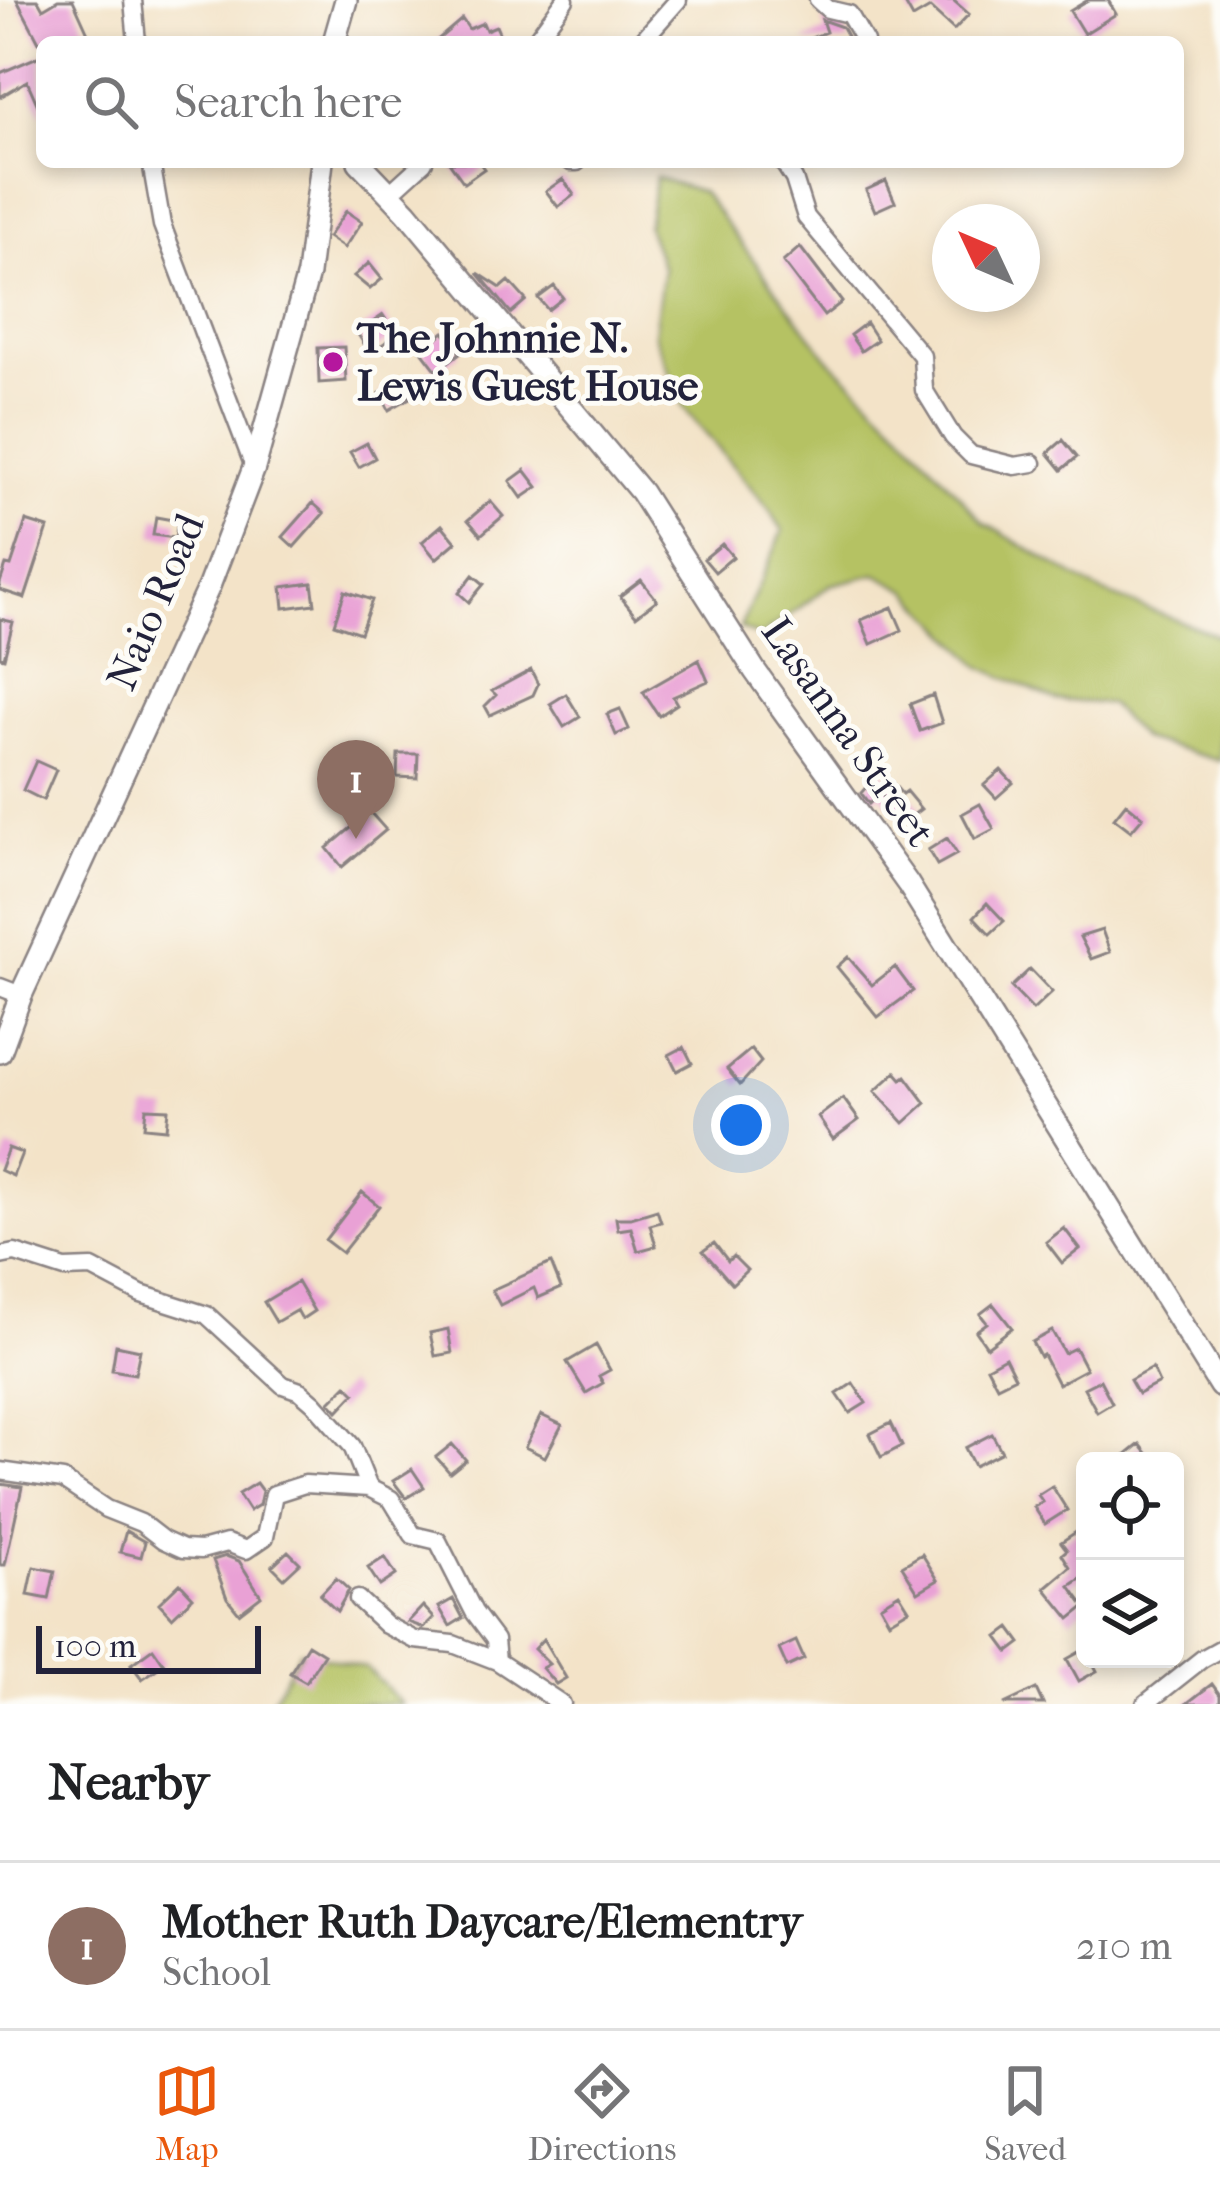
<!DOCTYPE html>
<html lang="en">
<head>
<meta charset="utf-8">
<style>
	:root { --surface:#fff; --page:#f2f2f2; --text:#202124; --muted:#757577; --line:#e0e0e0; --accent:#ea580c }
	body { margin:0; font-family:"IM FELL French Canon",serif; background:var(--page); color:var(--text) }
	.controls { position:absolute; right:36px; bottom:36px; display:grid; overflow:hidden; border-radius:18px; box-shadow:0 6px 18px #0003 }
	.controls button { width:108px; height:108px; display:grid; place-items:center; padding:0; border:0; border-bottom:3px solid var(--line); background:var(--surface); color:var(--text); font:60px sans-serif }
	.compass { position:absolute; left:932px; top:204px; width:108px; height:108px; border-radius:50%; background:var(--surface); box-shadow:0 6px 18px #0003; rotate:314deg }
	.scale { position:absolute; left:36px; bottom:30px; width:225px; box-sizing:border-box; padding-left:12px; border:6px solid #22223b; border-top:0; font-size:33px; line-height:42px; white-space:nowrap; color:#22223b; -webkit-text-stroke:9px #fdfcf7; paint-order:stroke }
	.you { position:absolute; left:741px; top:1125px; width:42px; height:42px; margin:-30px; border:9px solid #fff; border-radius:50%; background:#1a73e8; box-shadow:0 0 0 18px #1a73e833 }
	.badge { display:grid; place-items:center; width:78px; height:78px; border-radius:50%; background:var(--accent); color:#fff; font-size:39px; font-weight:700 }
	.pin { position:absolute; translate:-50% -99px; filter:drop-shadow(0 3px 6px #0008) }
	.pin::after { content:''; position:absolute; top:63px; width:42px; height:36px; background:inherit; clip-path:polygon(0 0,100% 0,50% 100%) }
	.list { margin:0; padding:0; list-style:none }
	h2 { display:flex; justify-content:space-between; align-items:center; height:156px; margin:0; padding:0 48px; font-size:51px }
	h2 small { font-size:39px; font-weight:400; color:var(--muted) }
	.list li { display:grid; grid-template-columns:78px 1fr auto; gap:36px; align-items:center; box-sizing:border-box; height:168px; padding:0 48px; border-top:3px solid var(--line) }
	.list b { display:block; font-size:45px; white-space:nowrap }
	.list p { margin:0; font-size:39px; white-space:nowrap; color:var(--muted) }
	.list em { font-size:39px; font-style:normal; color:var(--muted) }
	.icon { flex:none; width:66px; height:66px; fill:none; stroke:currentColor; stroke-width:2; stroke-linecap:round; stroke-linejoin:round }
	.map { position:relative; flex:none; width:1220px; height:1704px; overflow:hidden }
	.search { position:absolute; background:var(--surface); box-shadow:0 6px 18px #0003; left:36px; right:36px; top:36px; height:132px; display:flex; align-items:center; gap:30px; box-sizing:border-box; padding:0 42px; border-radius:18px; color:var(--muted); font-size:45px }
	.sheet { height:324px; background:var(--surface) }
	nav { display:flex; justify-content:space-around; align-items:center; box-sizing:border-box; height:168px; border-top:3px solid var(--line); background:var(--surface); font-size:33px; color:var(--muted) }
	nav a { display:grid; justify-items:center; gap:6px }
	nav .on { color:var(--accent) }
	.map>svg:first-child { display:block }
</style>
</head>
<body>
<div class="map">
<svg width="1220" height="1704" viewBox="0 0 1220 1704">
	<rect width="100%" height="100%" fill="#fdfcf7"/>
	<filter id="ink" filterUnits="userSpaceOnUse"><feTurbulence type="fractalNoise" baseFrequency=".00833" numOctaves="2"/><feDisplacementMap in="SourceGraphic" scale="24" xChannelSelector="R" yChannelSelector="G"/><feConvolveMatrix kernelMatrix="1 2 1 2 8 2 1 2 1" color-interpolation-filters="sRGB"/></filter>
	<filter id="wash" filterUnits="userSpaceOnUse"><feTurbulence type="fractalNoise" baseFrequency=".004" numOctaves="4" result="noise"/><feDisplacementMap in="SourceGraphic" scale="48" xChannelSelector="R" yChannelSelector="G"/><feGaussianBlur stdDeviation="2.7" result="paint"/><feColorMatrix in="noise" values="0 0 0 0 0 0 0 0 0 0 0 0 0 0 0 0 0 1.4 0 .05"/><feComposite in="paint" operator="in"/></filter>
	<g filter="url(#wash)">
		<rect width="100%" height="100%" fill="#f3e3c8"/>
		<path fill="#b5c264" stroke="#6c7250" stroke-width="3" d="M656 177 702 192 827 357 902 431 983 522 1101 592 1220 636V761L1142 739 1109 704 1056 700 981 667 909 591 876 574 830 585 760 637 740 628 783 531 770 510 684 408 654 334 663 269 647 226Z
			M300 1651 367 1668 401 1704H270Z"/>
		<g id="blocks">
			<path fill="#e9a1d5" d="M17 0H38L43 9 58 0H73L92 42H39Z
				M903 0H953L969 14 954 30 930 8 913 18Z
				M1088 0H1108L1116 14 1084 34 1070 11Z
				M462 19 469 29 483 23 486 30 496 26 503 42H435Z
				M822 20 842 27 850 42H802L826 32Z
				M42 55V115L27 81 0 97V73Z
				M449 162H479L484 169 464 183Z
				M563 179 574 195 558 207 546 191Z
				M886 181 895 202 875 211 866 190Z
				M346 211 362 222 344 248 328 237Z
				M800 247 842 302 824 316 783 262Z
				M369 263 382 279 370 289 354 276Z
				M478 273 501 288 509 281 526 300 511 313Z
				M554 286 563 298 548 310 538 298Z
				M383 315 396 335 370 353 357 333Z
				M866 323 877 340 861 351 850 335Z
				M444 332 460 353 437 371 421 350Z
				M344 347 346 381 319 383 318 348Z
				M401 381 410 398 389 410 380 393Z
				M1063 440 1077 457 1062 470 1048 453Z
				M367 443 375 458 359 467 350 452Z
				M525 470 538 487 522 498 510 481Z
				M490 501 503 516 481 535 468 520Z
				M313 503 324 513 294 547 283 537Z
				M156 517 178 521 175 538 153 535Z
				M26 521 48 528 25 598 0 590V583L6 565 11 566Z
				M442 525 456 542 436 559 422 542Z
				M722 544 733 557 715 572 704 559Z
				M473 575 484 584 469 602 459 593Z
				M641 580 657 600 636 616 620 596Z
				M312 583 315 604 284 608 282 587Z
				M345 591 372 600 360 633 334 624Z
				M892 607 902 630 871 644 861 620Z
				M0 619 13 622 4 658 0 657Z
				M699 660 708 681 673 697 677 704 659 716 643 692Z
				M531 670 538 684 533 695 490 715 485 706 496 695 492 691Z
				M566 694 580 717 564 727 550 704Z
				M933 695 942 723 920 731 910 704Z
				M620 709 629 729 616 735 607 714Z
				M398 754H418L417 778 397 777Z
				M36 761 56 770 43 800 23 790Z
				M881 770 902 794 906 791 921 809 904 822 880 793 869 804 861 793Z
				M1001 770 1013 783 996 798 984 785Z
				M1126 803 1143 817 1131 831 1114 818Z
				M980 804 994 829 975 839 962 814Z
				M370 812 386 830 342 867 327 848Z
				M947 838 957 854 937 865 928 850Z
				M987 903 1004 921 990 934 974 917Z
				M1102 930 1110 952 1091 959 1080 937Z
				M848 957 872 985 895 967 913 991 878 1017 837 967Z
				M1030 969 1052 992 1033 1010 1011 987Z
				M684 1047 692 1063 677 1071 669 1055Z
				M751 1049 761 1062 740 1085 727 1069Z
				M896 1072 902 1079 906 1076 926 1103 904 1123 875 1091Z
				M843 1098 859 1120 833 1139 818 1117Z
				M146 1108 168 1109 166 1129 144 1127Z
				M8 1148 22 1153 13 1176 0 1170Z
				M362 1192 379 1206 342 1253 325 1240Z
				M657 1210 661 1222 650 1225 656 1246 638 1251 631 1228 618 1230 616 1218H631Z
				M1064 1228 1080 1249 1062 1263 1046 1242Z
				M714 1243 728 1261 733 1256 747 1270 732 1284 703 1251Z
				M551 1263 561 1288 538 1298 534 1288 500 1305 492 1290Z
				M297 1282 314 1311 302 1319 297 1310 276 1322 264 1302Z
				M993 1304 1012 1328 987 1347 976 1331 987 1323 980 1314Z
				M448 1329 452 1353 435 1356 430 1333Z
				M1052 1331 1064 1353 1075 1348 1086 1369 1058 1384 1043 1355 1040 1357 1032 1342Z
				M116 1345 140 1350 135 1374 112 1370Z
				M596 1345 610 1370 599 1376 603 1383 586 1393 567 1362Z
				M1005 1357 1015 1377 997 1386 987 1367Z
				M1152 1368 1159 1383 1138 1394 1130 1380Z
				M1100 1380 1112 1403 1097 1412 1084 1388Z
				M853 1383 866 1403 850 1413 837 1394Z
				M347 1385 355 1393 338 1411 330 1402Z
				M541 1415 562 1425 545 1457 525 1447Z
				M891 1423 902 1446 881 1457 870 1434Z
				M992 1434 1002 1452 974 1466 965 1448Z
				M452 1444 466 1460 450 1473 436 1457Z
				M1140 1444 1153 1461H1119Z
				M412 1469 424 1487 406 1498 393 1481Z
				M256 1483 262 1491 259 1505 249 1511 238 1494Z
				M0 1484 22 1487 5 1565H0Z
				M1052 1486 1067 1510 1045 1524 1034 1507 1043 1502 1038 1495Z
				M1085 1526V1576L1070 1586 1085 1607 1070 1619 1045 1588 1070 1567 1062 1554 1067 1550 1061 1542Z
				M126 1531 145 1542 141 1557 120 1552Z
				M288 1551 300 1563 284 1578 272 1566Z
				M922 1554 938 1580 918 1592 902 1566Z
				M226 1556 239 1561 261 1596 239 1613 227 1598 213 1560Z
				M385 1557 396 1575 380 1586 368 1568Z
				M34 1567 55 1571 49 1599 28 1595Z
				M336 1578 349 1590 337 1611 320 1595Z
				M180 1583 193 1597 172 1617 159 1603Z
				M899 1593 909 1609 889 1621 880 1605Z
				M453 1599 463 1618 450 1626 439 1607Z
				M423 1606 434 1618 424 1628 408 1622Z
				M1010 1628 1021 1643 1009 1652 998 1637Z
				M543 1639 566 1678 556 1684 542 1668 549 1664 534 1649Z
				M796 1641 804 1659 787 1667 779 1649Z
				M308 1644 324 1654 306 1682 290 1673Z
				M153 1648 164 1664 142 1679 131 1664Z
				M1085 1649V1659H1091L1097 1671 1079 1681 1067 1659Z
				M1212 1684 1220 1695V1704H1186Z
				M1036 1689 1043 1704H1004Z"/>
		</g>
	</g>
	<g filter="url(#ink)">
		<use href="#blocks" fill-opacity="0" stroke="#8a8282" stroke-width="3"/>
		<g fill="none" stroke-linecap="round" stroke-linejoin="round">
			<defs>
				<path id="minor" d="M133 0 137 42
					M818 0 828 9 849 14 865 42
					M534 42 565 0
					M641 42 678 0
					M151 162 162 225 254 467
					M571 162H577
					M783 162 794 179 806 217 922 356 924 390 953 437 971 455 1015 466 1033 463
					M390 193 424 162
					M0 987 21 995
					M0 1256 15 1253 65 1269 92 1268 141 1294 207 1315 283 1385 300 1391 314 1403 352 1446 369 1488
					M0 1471 63 1480 106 1509 141 1523 163 1540 183 1549 201 1550 227 1543 246 1550 265 1537 274 1494 305 1484 369 1488 391 1499 413 1535 438 1541 474 1612 495 1640 497 1661
					M358 1599 386 1625 415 1640 453 1644 497 1661 562 1704
					M1145 1704 1202 1659 1220 1649"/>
				<path id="tertiary" d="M334 42 346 0
					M359 162 407 212 641 492 755 671 908 884 1220 1386
					M0 1052 21 995 209 586 254 468 308 274 322 162"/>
			</defs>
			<use href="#minor" stroke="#8a8282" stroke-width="21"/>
			<use href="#tertiary" stroke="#8a8282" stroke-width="26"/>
			<use href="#minor" stroke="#fff" stroke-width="16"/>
			<use href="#tertiary" stroke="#fff" stroke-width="21"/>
		</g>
	</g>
	<circle fill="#b5179e" stroke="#fdfcf7" stroke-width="4.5" cx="333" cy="362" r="12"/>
	<g text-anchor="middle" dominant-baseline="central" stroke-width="10" stroke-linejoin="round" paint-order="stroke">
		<g font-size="42" font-weight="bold" fill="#22223b" stroke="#fdfcf7" text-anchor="start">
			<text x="357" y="338">The Johnnie N.<tspan x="357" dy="48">Lewis Guest House</tspan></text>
		</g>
		<g font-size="42" fill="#22223b" stroke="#fdfcf7">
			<text transform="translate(156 602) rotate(-67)">Naio Road</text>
			<text transform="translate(848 732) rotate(55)">Lasanna Street</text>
		</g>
	</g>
</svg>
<div class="controls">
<button><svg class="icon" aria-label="locate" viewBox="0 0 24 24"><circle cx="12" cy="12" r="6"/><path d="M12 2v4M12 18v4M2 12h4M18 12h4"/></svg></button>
<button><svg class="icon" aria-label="layers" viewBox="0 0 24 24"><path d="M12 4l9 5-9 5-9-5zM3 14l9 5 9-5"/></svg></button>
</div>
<svg class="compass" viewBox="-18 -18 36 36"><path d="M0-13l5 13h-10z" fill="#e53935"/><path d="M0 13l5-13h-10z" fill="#757577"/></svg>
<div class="scale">100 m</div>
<div class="you"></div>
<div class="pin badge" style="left:356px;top:839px;background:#8d6e63">1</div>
<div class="search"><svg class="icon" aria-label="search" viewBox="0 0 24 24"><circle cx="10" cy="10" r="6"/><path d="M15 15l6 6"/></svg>Search here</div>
</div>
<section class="sheet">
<h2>Nearby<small></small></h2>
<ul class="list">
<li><span class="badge" style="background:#8d6e63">1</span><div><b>Mother Ruth Daycare/Elementry</b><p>School</p></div><em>210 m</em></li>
</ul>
</section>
<nav>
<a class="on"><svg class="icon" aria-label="map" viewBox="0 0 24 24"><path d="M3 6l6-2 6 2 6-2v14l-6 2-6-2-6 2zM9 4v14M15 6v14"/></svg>Map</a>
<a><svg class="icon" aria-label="directions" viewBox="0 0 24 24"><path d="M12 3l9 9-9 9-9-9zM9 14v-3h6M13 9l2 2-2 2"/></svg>Directions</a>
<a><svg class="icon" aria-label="saved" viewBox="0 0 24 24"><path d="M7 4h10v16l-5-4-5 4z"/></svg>Saved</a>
</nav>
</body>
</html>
